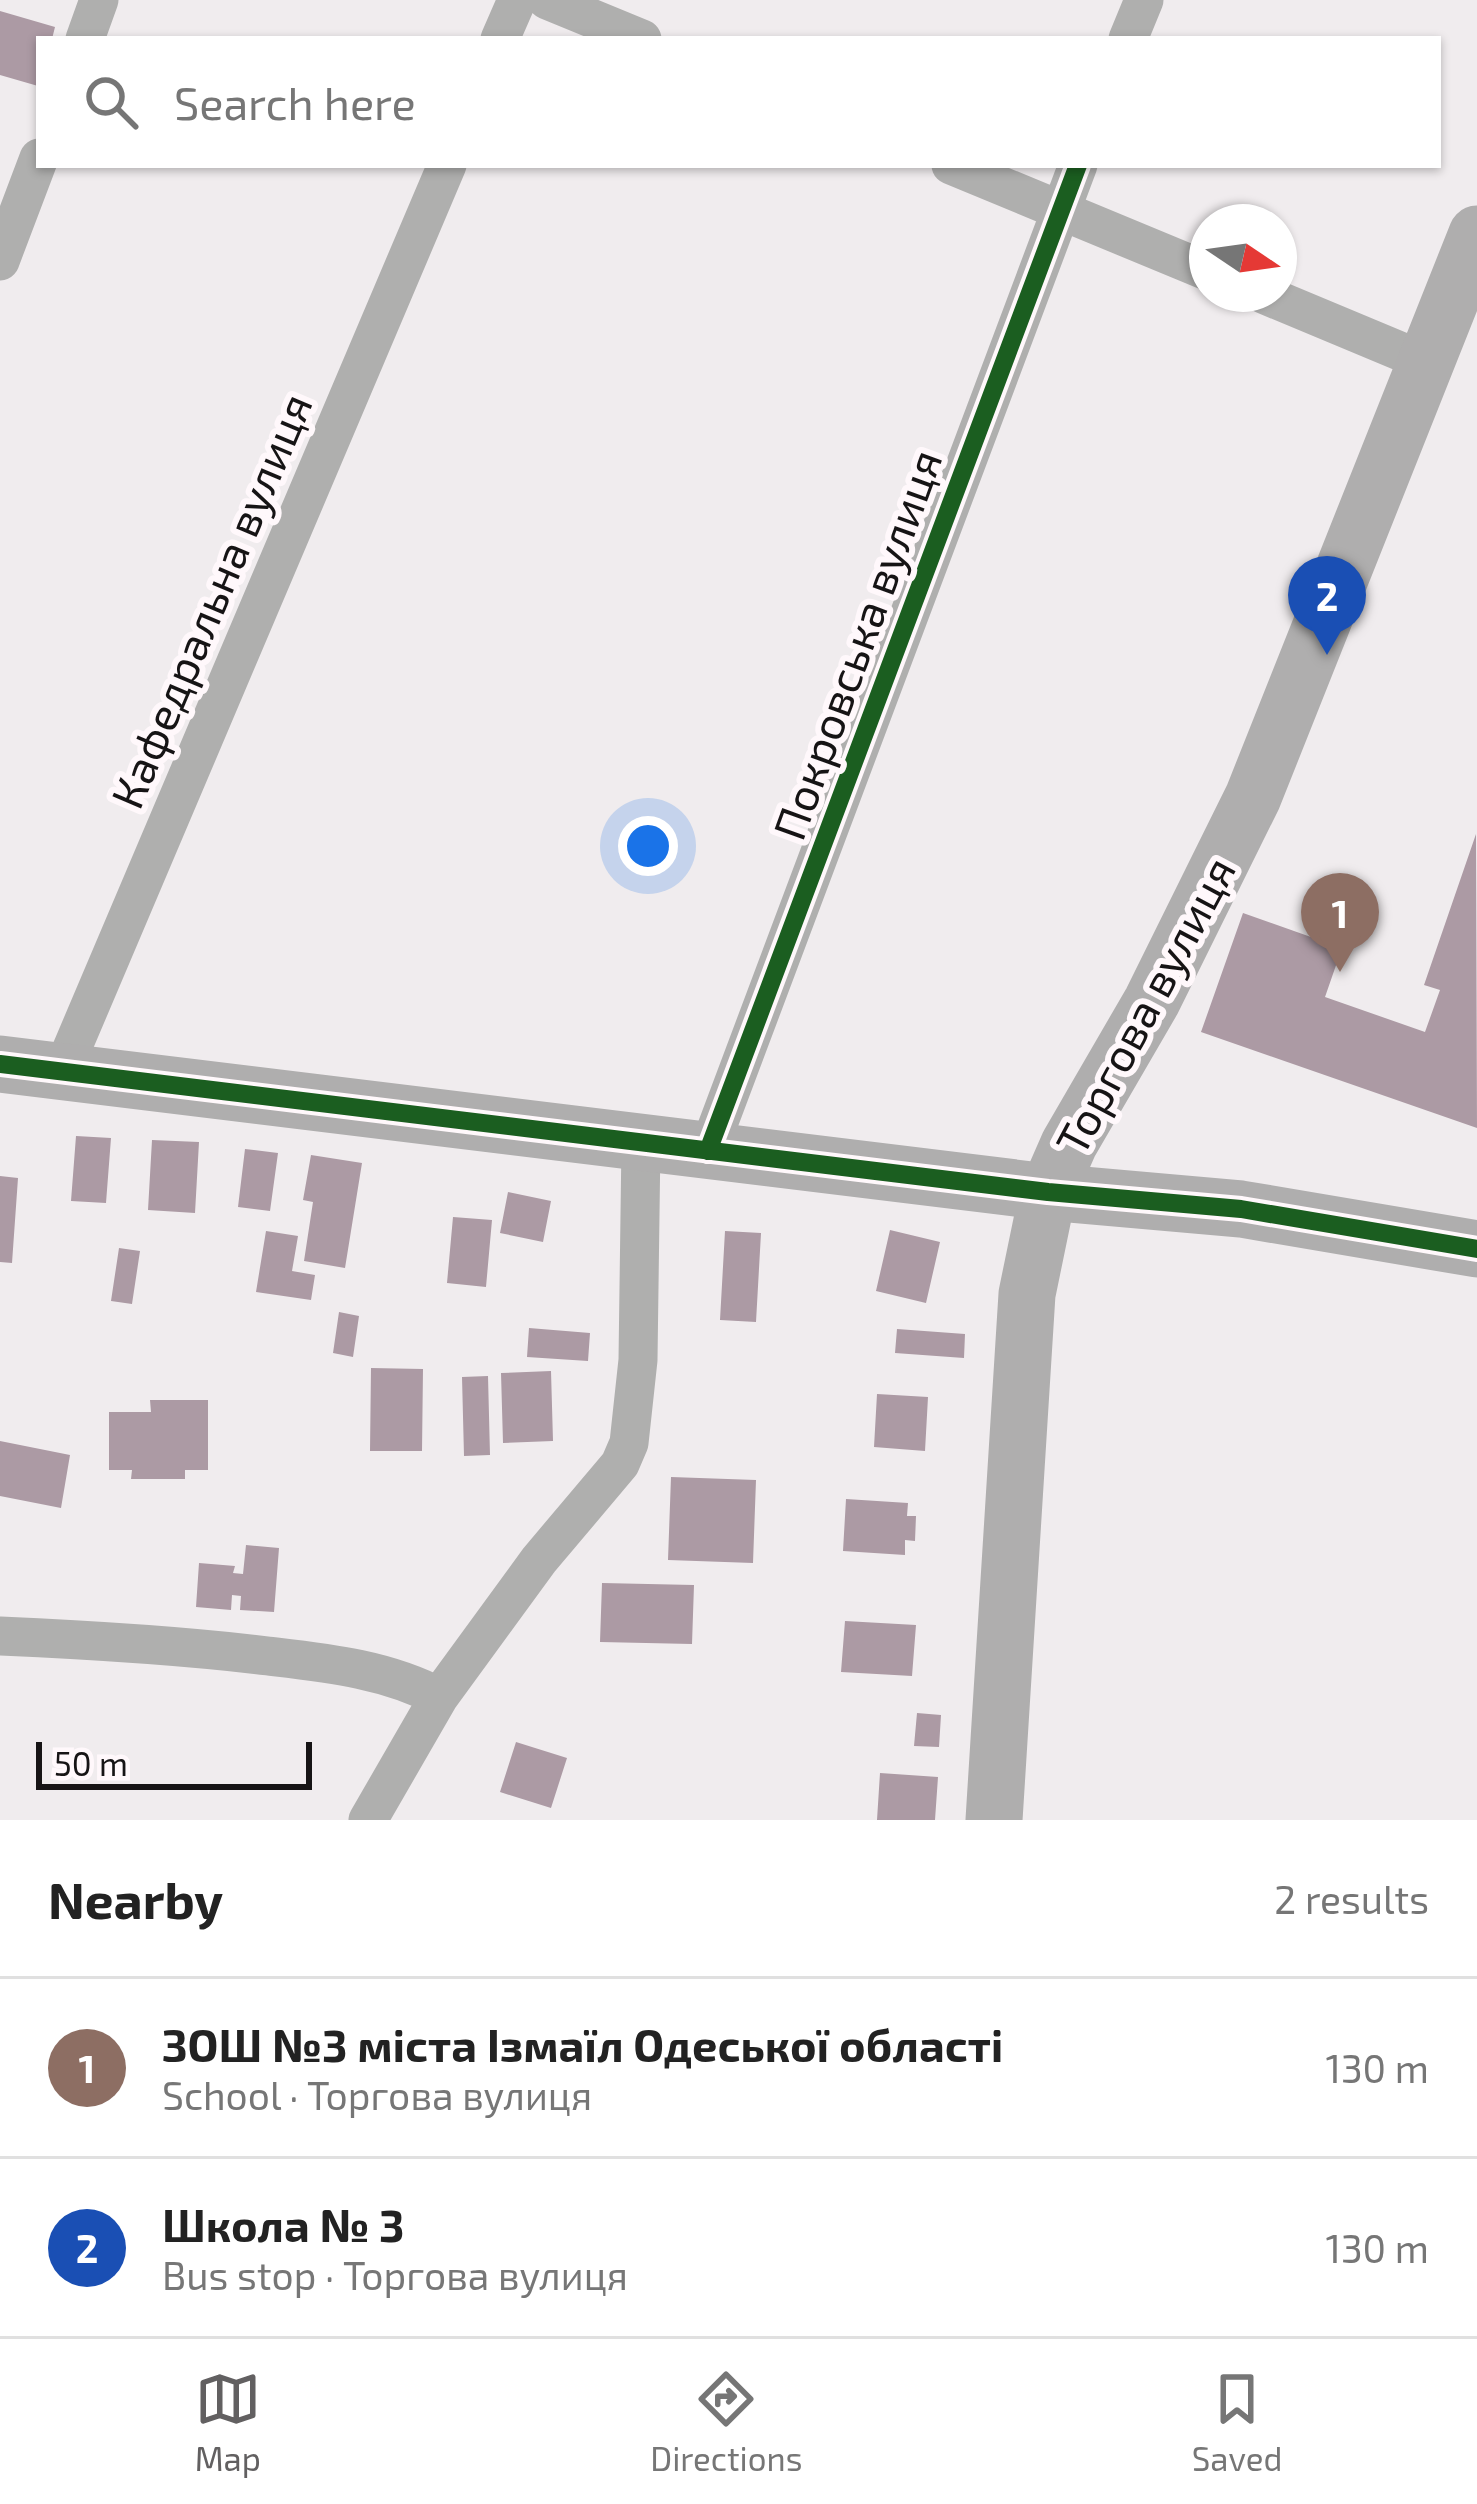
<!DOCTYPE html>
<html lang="en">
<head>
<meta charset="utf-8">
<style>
	:root { --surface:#fff; --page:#f2f2f2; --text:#222; --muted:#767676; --line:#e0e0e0; --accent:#626061 }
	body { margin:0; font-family:"Exo 2",sans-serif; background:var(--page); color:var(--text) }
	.compass { position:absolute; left:1189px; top:204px; width:108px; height:108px; border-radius:50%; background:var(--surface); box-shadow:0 3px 9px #0004; rotate:103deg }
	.scale { position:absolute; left:36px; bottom:30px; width:276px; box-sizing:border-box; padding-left:12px; border:6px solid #161415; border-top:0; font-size:33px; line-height:42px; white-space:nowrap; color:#161415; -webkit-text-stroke:9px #fff8fb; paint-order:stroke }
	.you { position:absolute; left:648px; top:846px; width:42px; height:42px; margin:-30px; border:9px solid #fff; border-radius:50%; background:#1a73e8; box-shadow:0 0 0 18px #1a73e833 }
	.badge { display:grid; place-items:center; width:78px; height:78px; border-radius:50%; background:var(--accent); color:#fff; font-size:39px; font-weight:700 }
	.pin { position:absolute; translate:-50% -99px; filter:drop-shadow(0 3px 6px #0008) }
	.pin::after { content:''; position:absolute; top:63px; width:42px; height:36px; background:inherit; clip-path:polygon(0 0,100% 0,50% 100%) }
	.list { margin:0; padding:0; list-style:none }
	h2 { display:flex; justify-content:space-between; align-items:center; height:156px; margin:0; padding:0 48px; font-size:51px }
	h2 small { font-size:39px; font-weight:400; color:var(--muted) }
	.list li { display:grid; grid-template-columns:78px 1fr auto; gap:36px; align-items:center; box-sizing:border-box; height:180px; padding:0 48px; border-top:3px solid var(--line) }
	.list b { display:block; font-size:45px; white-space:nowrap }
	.list p { margin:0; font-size:39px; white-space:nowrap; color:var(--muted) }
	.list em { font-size:39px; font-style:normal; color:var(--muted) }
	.icon { flex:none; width:66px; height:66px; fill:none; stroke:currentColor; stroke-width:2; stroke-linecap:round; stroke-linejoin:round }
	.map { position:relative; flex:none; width:1477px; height:1820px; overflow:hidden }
	.search { position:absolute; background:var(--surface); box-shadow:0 3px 9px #0004; left:36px; right:36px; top:36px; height:132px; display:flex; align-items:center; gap:30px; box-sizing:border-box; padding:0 42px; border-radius:0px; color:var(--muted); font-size:45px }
	.sheet { height:516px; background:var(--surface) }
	nav { display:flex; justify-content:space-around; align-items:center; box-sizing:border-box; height:168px; border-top:3px solid var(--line); background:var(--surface); font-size:33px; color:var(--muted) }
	nav a { display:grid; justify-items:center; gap:6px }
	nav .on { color:var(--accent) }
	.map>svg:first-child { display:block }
</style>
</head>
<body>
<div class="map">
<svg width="1477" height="1820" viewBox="0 0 1477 1820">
	<rect width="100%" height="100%" fill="#f0ecee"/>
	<path fill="#ac9aa4" d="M0 11 55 27 52 39H39L38 86 0 75Z
		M1476 834 1477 1128 1201 1032 1243 913 1342 948 1325 997 1425 1032 1440 990 1424 985Z
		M76 1136 111 1138 106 1203 71 1201Z
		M152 1140 199 1142 195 1213 148 1210Z
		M245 1149 278 1153 270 1211 238 1207Z
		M311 1155 362 1163 345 1268 304 1261 313 1202 303 1200Z
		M0 1176 18 1178 12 1263 0 1262Z
		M508 1192 551 1201 543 1242 500 1233Z
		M453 1217 492 1220 486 1287 447 1283Z
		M890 1230 940 1242 926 1303 876 1291Z
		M266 1231 298 1236 292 1271 315 1275 311 1300 256 1292Z
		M725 1231 761 1233 756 1322 720 1320Z
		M119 1248 140 1251 132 1304 111 1301Z
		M339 1312 359 1316 353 1357 333 1353Z
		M529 1328 590 1333 588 1361 527 1357Z
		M897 1329 965 1334 964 1358 895 1353Z
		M371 1368 423 1369 422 1451H370Z
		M551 1371 553 1441 503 1443 501 1373Z
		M488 1376 490 1455 464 1456 462 1377Z
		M877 1394 928 1397 925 1451 874 1447Z
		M150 1400H208V1470H185V1479H131L132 1470H109V1412H151Z
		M0 1441 70 1455 61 1508 0 1496Z
		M671 1477 756 1480 753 1563 668 1560Z
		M846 1499 908 1503 907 1516H916L915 1541 905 1540V1555L843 1551Z
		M246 1545 279 1548 274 1612 240 1610 241 1596 232 1595 231 1610 196 1607 199 1563 235 1566 233 1573 243 1574Z
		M602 1583 694 1585 692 1644 600 1642Z
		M845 1621 916 1625 912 1676 841 1672Z
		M917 1713 941 1715 939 1747 914 1746Z
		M516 1742 567 1758 551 1808 500 1792Z
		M880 1773 938 1777 935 1820H877Z"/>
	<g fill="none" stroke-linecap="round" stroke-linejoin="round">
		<path stroke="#afafae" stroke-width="39" d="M547 0 642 39
			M85 39 99 0
			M500 39 517 0
			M1128 39 1144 0
			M951 165 1207 271
			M0 261 39 158
			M1263 294 1426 362
			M62 1072 447 165
			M708 1151 1078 165
			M0 1636C90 1640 179 1645 268 1656 327 1663 386 1669 439 1697
			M368 1820 439 1697 539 1560 620 1464 629 1443 638 1360 641 1142"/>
		<path stroke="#afaeae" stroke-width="57" d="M0 1064 1048 1192 1241 1209 1477 1249
			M994 1820 1027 1294 1048 1192 1069 1144 1152 1001 1253 797 1477 234"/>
		<defs>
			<path id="cycleway" d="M0 1064 1048 1192 1241 1209 1477 1249
				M708 1151 1078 165"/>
		</defs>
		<use href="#cycleway" stroke="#fff8fb" stroke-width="26"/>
		<use href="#cycleway" stroke="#1b5e20" stroke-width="18"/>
	</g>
	<g text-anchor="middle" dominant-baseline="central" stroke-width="12" stroke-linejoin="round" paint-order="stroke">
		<g font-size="45" fill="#161415" stroke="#fff8fb">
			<text transform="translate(210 600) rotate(-67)">Кафедральна вулиця</text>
			<text transform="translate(856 644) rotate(-70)">Покровська вулиця</text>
			<text transform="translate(1144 1005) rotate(-62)">Торгова вулиця</text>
		</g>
	</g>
</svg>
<svg class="compass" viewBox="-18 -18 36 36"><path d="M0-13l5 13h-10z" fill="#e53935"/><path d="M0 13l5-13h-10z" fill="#767676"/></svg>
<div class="scale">50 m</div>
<div class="you"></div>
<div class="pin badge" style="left:1340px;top:972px;background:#8d6e63">1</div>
<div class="pin badge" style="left:1327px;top:655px;background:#1a4fb4">2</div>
<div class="search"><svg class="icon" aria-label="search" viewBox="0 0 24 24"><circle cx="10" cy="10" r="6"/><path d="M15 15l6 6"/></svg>Search here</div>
</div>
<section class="sheet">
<h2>Nearby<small>2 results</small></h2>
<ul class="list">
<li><span class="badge" style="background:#8d6e63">1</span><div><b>ЗОШ №3 міста Ізмаїл Одеської області</b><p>School · Торгова вулиця</p></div><em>130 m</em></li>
<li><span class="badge" style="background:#1a4fb4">2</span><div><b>Школа № 3</b><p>Bus stop · Торгова вулиця</p></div><em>130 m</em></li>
</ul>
</section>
<nav>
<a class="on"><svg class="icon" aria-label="map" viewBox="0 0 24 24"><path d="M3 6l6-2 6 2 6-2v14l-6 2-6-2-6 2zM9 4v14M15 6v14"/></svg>Map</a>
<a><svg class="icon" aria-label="directions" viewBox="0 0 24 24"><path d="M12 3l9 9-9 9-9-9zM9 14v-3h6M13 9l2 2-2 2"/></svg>Directions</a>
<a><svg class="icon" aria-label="saved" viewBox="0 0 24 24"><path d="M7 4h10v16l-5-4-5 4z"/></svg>Saved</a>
</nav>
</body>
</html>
